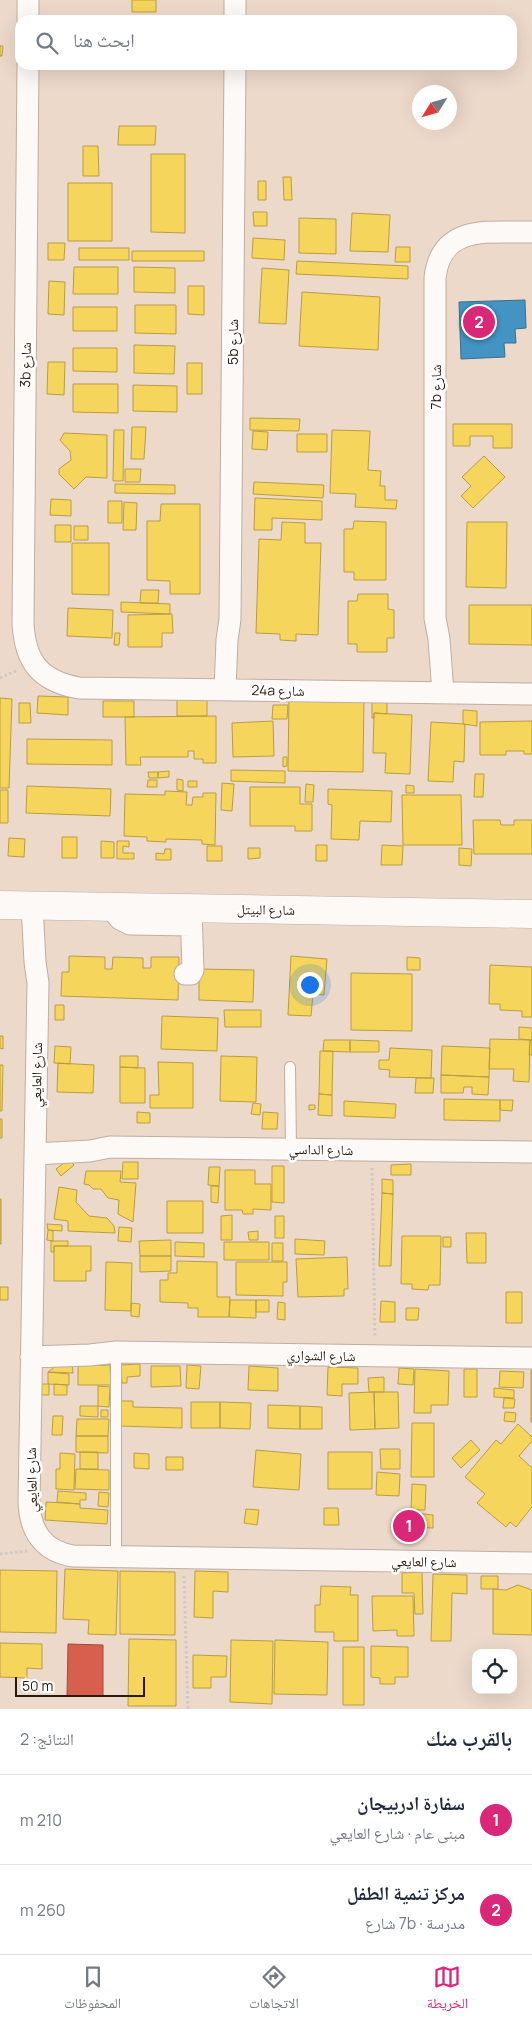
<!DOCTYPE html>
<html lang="ar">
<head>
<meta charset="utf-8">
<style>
	:root { --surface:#fff; --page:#f2f2f3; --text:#1f2937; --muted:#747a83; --line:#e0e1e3; --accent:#db2777 }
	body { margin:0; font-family:Manrope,"Noto Naskh Arabic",sans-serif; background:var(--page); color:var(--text); direction:rtl }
	.controls { position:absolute; right:15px; bottom:15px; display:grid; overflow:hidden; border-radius:10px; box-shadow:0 5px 20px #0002 }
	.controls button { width:45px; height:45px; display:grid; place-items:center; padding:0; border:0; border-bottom:1px solid var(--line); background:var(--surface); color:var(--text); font:25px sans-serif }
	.compass { position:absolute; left:412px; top:85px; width:45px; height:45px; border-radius:50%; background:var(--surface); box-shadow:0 5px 20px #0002; rotate:233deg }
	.scale { position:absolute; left:15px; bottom:12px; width:130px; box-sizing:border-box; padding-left:5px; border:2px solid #2a1a0d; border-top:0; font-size:14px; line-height:18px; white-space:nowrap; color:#2a1a0d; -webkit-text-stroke:4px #fff; paint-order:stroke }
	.you { position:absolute; left:309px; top:984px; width:18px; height:18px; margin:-12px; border:4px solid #fff; border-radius:50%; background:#1a73e8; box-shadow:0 0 0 8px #1a73e833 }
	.badge { display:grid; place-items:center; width:32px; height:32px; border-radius:50%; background:var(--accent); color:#fff; font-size:16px; font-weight:700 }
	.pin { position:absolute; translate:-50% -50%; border:2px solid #fff; box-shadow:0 1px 5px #0006 }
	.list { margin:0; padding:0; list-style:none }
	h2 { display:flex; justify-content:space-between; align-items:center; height:65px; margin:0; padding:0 20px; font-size:21px }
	h2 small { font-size:16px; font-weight:400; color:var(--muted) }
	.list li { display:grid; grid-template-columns:32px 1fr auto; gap:15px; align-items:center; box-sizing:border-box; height:90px; padding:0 20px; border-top:1px solid var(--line) }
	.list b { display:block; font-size:19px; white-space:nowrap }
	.list p { margin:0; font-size:16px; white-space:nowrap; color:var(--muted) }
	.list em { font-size:16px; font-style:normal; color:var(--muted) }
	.icon { flex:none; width:28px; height:28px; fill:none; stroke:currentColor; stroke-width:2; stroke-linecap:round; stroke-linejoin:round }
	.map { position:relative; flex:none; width:532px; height:1709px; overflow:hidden; direction:ltr }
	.search { position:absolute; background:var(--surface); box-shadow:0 5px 20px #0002; left:15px; right:15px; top:15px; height:55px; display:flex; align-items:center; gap:12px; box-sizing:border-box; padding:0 18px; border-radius:15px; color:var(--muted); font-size:19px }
	.sheet { height:245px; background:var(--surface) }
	nav { display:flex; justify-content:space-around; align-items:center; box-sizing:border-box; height:70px; border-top:1px solid var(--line); background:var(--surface); font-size:14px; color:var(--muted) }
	nav a { display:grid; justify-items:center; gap:2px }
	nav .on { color:var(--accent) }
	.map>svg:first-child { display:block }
</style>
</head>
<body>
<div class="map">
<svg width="532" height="1709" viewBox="0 0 532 1709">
	<rect width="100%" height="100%" fill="#edd9ca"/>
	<path fill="#f6d55c" stroke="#b99d44" d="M132 0H156V12H132Z
		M0 46H3L2 56H0Z
		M119 126H156L155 145H118Z
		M83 146H98L99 176H83Z
		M151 154H185V233L151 232Z
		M283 177H291L292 200H284Z
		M258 181H266V200H258Z
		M68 183H112V241H68Z
		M253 212H267V226H254Z
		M352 213 390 215 388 252 350 251Z
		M299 218 336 219V254L299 253Z
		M253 238 285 240 284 260 252 258Z
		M48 243H65L64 260H48Z
		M396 247H410V262H395Z
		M79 248H129V260H79Z
		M132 251H204V261H132Z
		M297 261 408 266V279L296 274Z
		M74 267H118V294H73Z
		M134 267 175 268V293L134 292Z
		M262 268 289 270 286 324 259 323Z
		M49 281 65 282 64 315 48 314Z
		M188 286H204V315L188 314Z
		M302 292 380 297 378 350 299 346Z
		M135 305H176V334L135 333Z
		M73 307H117V331H73Z
		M134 345 175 346 174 374 134 373Z
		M73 348H117V372L73 371Z
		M48 362H65L64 395 47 394Z
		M187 363H202V394H187Z
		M73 384H118V413L73 412Z
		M133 385 177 386V412L133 411Z
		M250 418 300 419 299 431 250 430Z
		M453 424H512V448H493V436H470V446H453Z
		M132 427H146L144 459H131Z
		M114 430H124L123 481H113Z
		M332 430 370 431 368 470 381 471 380 486H385V500H397L396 509 355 507 356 494 330 493Z
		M253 431 268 432 267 450 252 449Z
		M64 433 107 435V478L86 477 74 489 59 474V469L71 460 70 451 60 440Z
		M297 434H327V452H297Z
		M484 456 505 477 473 508 461 496 471 486 462 477Z
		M125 469H141L140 482H125Z
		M254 482 324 485 323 498 253 494Z
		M115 484 175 485V494L115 493Z
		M255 498 322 501V520L272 518V530H254Z
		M51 499 71 500V516L50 515Z
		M108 501H122V523H108Z
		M124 502 137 503 136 530H123Z
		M161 504H200V594H170V581L147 580V521H160Z
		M354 521 386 522V580H354V572H344V529H353Z
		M282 522 305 523V543H321L318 635 296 634V641L280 640V634L256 633 259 539 281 540Z
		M467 522H507L506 588 466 587Z
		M55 525H71V542H55Z
		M74 526H88V540H74Z
		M72 543H109V595L72 594Z
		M141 590H159L158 603H140Z
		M358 594H388V609L394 610V638H387V652H357V644H348V601H357Z
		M121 602 170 604V614L121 612Z
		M469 605H532V645L469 644Z
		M68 608 113 610 112 638 67 636Z
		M172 614 173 633H162V647H128V615Z
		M115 633H120L119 645H114Z
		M289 695 364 696 363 772 288 771Z
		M38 696 68 697V715L37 713Z
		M0 698 12 699 9 788H0Z
		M177 698H207V716H177Z
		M103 701H134V717H103Z
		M372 702H387V714L374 713V718H372Z
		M19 703H30L31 723H19Z
		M273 705H288L287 719H272Z
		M463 710 477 711V726L463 724Z
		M374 713 412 715 410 774 385 773 386 753H373Z
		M216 716V763H203V759H194V751H188V757H140L141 765H126L125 717Z
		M273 721 274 756 233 757 232 723Z
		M532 721V754H524V751H506V755H480V722Z
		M431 722 465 724 464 762 454 761 453 782 428 781Z
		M27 739 112 740V765L27 764Z
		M283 757H287V766L283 767Z
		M231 770 285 771V783L231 781Z
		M169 771V777L158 778V772Z
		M148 772H158V778H149Z
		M475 774H484L483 797H474Z
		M177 779 183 780V791L177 790Z
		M148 780H157V787H147Z
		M188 781H197V787H188Z
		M222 783 234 784 232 811 221 810Z
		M306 784 314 785 313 802H305Z
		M406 785 414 786V793H406Z
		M27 786 111 789 110 816 26 813Z
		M250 787H300V804H312V831H295V826H250Z
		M328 789 392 791 391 822 360 821 359 840 331 839 332 805 328 804Z
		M0 790H8V823H0Z
		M165 791 187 792 186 805H192L193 797H203V793H216L215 845 202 844V840L166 839V842L147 841V837L124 836 125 794 165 795Z
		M402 795H461L462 845H403Z
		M473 820H500L501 825H514V820H532V854H474Z
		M62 837H77V858H62Z
		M9 838 25 839 24 857 8 856Z
		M101 841 114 842V858H101Z
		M117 841H129V847L123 846V853H134V859H117Z
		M316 845H327V861H316Z
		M382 845 403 846 402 865H381Z
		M207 846H222V861H207Z
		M248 848H260V858L248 859Z
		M459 848 472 849 471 866 459 865Z
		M165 849H171V860H156V853L164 854Z
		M69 956 105 957V969H112L113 957 143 958V968H151V957H179L178 1000 61 996 62 972H69Z
		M291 956 327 959 324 995 313 994 311 1016 288 1015Z
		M407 957 420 958V970H407Z
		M490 965 532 967V1017H522V1011L500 1010V1004H489Z
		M199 969 254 970 253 1002 199 1000Z
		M351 973 412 974V1031L351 1030Z
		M55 1005H64V1020H55Z
		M224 1010H261V1027H225Z
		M162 1016 218 1018 217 1051 161 1049Z
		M519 1027 532 1028V1040L519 1039Z
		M0 1036H3V1049L0 1048Z
		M490 1039 530 1040 529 1082 513 1081 514 1069H489Z
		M324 1040H350V1052L323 1051Z
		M350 1040 379 1041V1052H350Z
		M530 1040H532V1055H529Z
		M55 1046 71 1047 70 1064 54 1063Z
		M442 1046 490 1048 489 1077 441 1075Z
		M390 1048 432 1050 431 1078 389 1077 390 1070 379 1069V1060H389Z
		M320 1051H333L332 1095 319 1094Z
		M120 1056H138V1068L120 1067Z
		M221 1056 257 1057 256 1102 220 1101Z
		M158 1062 193 1063V1108H150V1095H159Z
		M58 1063 94 1065 93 1093 57 1092Z
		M0 1065H3L2 1111H0Z
		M120 1067 145 1068V1103H120Z
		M441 1075 489 1077 488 1095 472 1094V1087H464L463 1093H441Z
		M416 1078H434L433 1093H415Z
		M319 1094 332 1095V1116L318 1115Z
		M444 1099 500 1100V1121L444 1120Z
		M500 1100H513L512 1111 500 1110Z
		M344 1101 396 1104 395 1118 344 1116Z
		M253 1103 261 1104 260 1115 251 1114Z
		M309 1105H315V1109L309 1110Z
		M137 1112 150 1113V1123H137Z
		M263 1112 278 1113 277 1129H262Z
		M0 1119H2V1138H0Z
		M69 1159 74 1165 61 1176 56 1169Z
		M123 1162H138V1179H122Z
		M411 1164V1175H391V1165Z
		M272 1166H284V1203L272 1202Z
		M209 1167H220L219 1186 208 1185Z
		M225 1170H255V1184H271V1210L253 1209V1214H243L242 1210H225Z
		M86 1171H121L120 1182 136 1183 133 1222 118 1214 119 1200 108 1198 101 1189H93L89 1185 84 1184Z
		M382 1179 393 1180V1194L382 1193Z
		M211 1186H219L218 1203 211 1202Z
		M59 1187 77 1190 76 1202 89 1216 107 1218 114 1226 115 1233 68 1231V1221L54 1219Z
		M382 1193 393 1194 391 1266H379Z
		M0 1199H1V1244H0Z
		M167 1201H203V1233H167Z
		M232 1215V1240H221V1216Z
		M275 1216H284V1238H275Z
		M47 1224 62 1225V1231L48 1230Z
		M119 1227 132 1228 131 1242 118 1241Z
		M48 1230 53 1231V1241L47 1240Z
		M258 1231V1240H249L248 1232Z
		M466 1233H486V1263H467Z
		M402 1236H441L440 1285H429L428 1290 412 1289V1284H401Z
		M443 1237H451V1247H443Z
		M295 1239 325 1241 324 1255 295 1254Z
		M171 1240V1256H140L139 1241Z
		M51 1241H68V1246H54V1252H51Z
		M175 1242 204 1243V1257L175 1256Z
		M224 1242H269V1260H224Z
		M272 1243H283V1261H272Z
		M54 1246H91V1271H86V1281H54Z
		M140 1256H171V1271L140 1272Z
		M347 1257 348 1289H344V1296L298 1297 296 1259Z
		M177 1261 217 1262V1297H230L229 1317H198V1308H188V1303L160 1302V1280H168V1273H177Z
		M106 1262 132 1263 131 1311 105 1310Z
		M236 1262H287V1282H283V1296L236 1295Z
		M0 1287H8V1300H0Z
		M506 1292H522V1323H506Z
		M230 1300H256V1318L229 1317Z
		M256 1300H269V1312H256Z
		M381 1301 395 1302V1322H380Z
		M278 1302 285 1303V1320L277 1319Z
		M131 1303 140 1304 139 1317 131 1316Z
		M406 1308H419L418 1320H406Z
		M60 1363H72L73 1373 48 1372Z
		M140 1364V1376L127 1377V1383H122L121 1365Z
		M110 1365 111 1385H78V1366Z
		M187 1365 201 1366 199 1389 186 1388Z
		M151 1366H180L181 1386 151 1387Z
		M249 1366 278 1368V1391L248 1390Z
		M328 1367 358 1368V1384H342V1396L327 1395Z
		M399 1368 414 1369 413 1385 398 1384Z
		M415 1369 449 1371 448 1405H431V1413H414Z
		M464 1369H477V1397H464Z
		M531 1370H532V1422H531Z
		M500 1371 524 1372 523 1388 499 1387Z
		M48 1372 69 1374V1385L48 1384Z
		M384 1377V1392H369L368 1378Z
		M35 1384H49V1395H35Z
		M54 1384 67 1385V1395H54Z
		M98 1386 110 1387 109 1407 98 1406Z
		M494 1388 514 1390V1398L494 1397Z
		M374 1392H398L399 1428 375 1429Z
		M374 1392 375 1429 350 1430 349 1393Z
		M504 1398 515 1399 514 1408H503Z
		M121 1401H133V1407L182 1408V1428L120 1426Z
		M191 1402H220V1428H191Z
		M220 1402 251 1403 250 1429 220 1428Z
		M268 1405 300 1406V1429L268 1428Z
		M80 1406H98V1417L80 1416Z
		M300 1406 322 1407V1429H300Z
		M101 1410H108V1417H101Z
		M505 1412 516 1413 515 1422 504 1421Z
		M53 1416H63L62 1435H52Z
		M77 1419H109L108 1436H76Z
		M412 1423H434V1477H411Z
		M518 1424 532 1437V1441L519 1456 532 1468V1507L516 1527 510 1522 506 1527 477 1503 485 1494 465 1477 496 1440 501 1444Z
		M76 1436H108V1453L76 1452Z
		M471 1440 480 1450 461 1468 452 1458Z
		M380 1449H400V1469H381Z
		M256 1450 301 1454 299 1490 253 1487Z
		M80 1452H98V1469H80Z
		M328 1452H372V1489H328Z
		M60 1453 75 1454 74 1490 56 1489V1469H60Z
		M134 1453 149 1454V1469L134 1468Z
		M166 1457H183V1470H166Z
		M76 1469 109 1470V1490L75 1489Z
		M377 1472 400 1474 399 1496 376 1495Z
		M412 1484 426 1485 425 1510H411Z
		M58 1491 86 1493V1500H80V1504L57 1502Z
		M99 1492 109 1493 108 1507 98 1506Z
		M46 1502 80 1504V1508L108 1510 107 1524 45 1520Z
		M324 1508H338L339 1525H324Z
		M246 1509 259 1510 257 1525 244 1523Z
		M414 1513 433 1515V1528L413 1527Z
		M65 1569 118 1571 116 1635 88 1634 89 1620 63 1619Z
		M0 1570 57 1571 56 1633 0 1632Z
		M120 1571 175 1572V1635L120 1634Z
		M195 1571 228 1572V1592L213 1591V1618L194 1617Z
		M422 1572 423 1614H415L414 1593H402V1573Z
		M433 1574 467 1575V1594L452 1593 451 1641H431Z
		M481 1576H498V1589H481Z
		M518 1585 532 1590V1635L493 1634V1589L506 1590Z
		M321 1586 351 1587 350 1595H358V1641H334V1632H315V1605H320Z
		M372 1596H413L414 1636H397V1630L373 1631Z
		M129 1639 176 1640V1706H128Z
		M231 1640 273 1641 272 1704 230 1702Z
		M275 1640 328 1642 327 1695 274 1694Z
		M0 1643 42 1644V1669L27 1668V1678L0 1677Z
		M371 1646 408 1647V1677H395V1684H380V1678L371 1677Z
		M343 1647H364V1705H343Z
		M193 1655 227 1656 226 1677H211V1688H193Z"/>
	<path fill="#d6604d" stroke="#a24b3a" d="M68 1644 103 1645V1696H67Z"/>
	<path fill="#4393c3" stroke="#3c6f8c" d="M525 300 526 328 515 329 516 343H504L505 357 461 359 459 302Z"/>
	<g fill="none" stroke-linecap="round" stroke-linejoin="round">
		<defs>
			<path id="lane" d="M290 1067 291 1149
				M116 1557V1352"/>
			<path id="street" d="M28 20V0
				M235 20V0
				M28 65 23 623C25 662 40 681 79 688L532 694
				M225 689 227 640 230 619 235 65
				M443 693 439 639 435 618V278C441 223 490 233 532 232
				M32 905 35 962 38 983 29 1502C30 1531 43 1551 73 1556L532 1563
				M110 907 120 919 130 924 191 925
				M185 974H191L193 970 191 911
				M35 1154 90 1151 110 1147 532 1152
				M31 1357 90 1355 116 1352 532 1358"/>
			<path id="secondary" d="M0 905 532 914"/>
		</defs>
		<use href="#lane" stroke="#bfaea1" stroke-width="12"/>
		<use href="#street" stroke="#bfaea1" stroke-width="23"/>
		<use href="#secondary" stroke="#bfaea1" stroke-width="29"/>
		<path stroke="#cfcac5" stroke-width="3" stroke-dasharray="2.5 2.5" stroke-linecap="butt" d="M0 678 18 670
			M372 1168 375 1337
			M0 1554 27 1551
			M184 1576 188 1709"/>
		<use href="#lane" stroke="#fcf9f7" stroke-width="10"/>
		<use href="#street" stroke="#fcf9f7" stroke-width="21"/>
		<use href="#secondary" stroke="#fcf9f7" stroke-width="28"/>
	</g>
	<g text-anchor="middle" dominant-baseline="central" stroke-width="5" stroke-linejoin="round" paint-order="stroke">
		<g font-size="14" fill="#2a1a0d" stroke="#fff">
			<text transform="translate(232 342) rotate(-90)">5b شارع</text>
			<text transform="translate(25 365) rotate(-89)">3b شارع</text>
			<text transform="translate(435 387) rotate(-90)">7b شارع</text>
			<text transform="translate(278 690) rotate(1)">24a شارع</text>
			<text transform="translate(266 909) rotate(1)">شارع البيتل</text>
			<text transform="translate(36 1075) rotate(-89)">شارع العايعي</text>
			<text transform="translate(321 1149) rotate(1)">شارع الداسي</text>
			<text transform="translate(321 1355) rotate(1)">شارع الشواري</text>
			<text transform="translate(31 1480) rotate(-91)">شارع العايعي</text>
			<text transform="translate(424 1561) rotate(1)">شارع العايعي</text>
		</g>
	</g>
</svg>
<div class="controls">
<button><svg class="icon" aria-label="locate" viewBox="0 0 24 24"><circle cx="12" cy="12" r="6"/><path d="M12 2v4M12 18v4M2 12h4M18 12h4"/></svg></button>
</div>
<svg class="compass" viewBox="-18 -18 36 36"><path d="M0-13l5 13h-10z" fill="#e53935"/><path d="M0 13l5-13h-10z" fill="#747a83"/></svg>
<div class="scale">50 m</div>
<div class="you"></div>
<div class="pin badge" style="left:409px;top:1526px">1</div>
<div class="pin badge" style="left:479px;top:322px">2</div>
<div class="search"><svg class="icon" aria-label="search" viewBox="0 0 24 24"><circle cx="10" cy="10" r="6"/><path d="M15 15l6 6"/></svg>ابحث هنا</div>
</div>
<section class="sheet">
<h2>بالقرب منك<small>النتائج: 2</small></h2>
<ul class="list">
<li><span class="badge">1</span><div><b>سفارة ادربيجان</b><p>مبنى عام · شارع العايعي</p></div><em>210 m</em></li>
<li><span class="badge">2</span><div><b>مركز تنمية الطفل</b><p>مدرسة · 7b شارع</p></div><em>260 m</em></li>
</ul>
</section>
<nav>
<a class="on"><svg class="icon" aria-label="map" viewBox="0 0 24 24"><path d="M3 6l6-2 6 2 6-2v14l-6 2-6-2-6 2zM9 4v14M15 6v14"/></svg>الخريطة</a>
<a><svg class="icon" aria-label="directions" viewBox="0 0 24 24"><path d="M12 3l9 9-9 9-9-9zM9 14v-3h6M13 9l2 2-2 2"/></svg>الاتجاهات</a>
<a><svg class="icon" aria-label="saved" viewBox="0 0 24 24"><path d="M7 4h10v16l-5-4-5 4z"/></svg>المحفوظات</a>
</nav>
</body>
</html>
